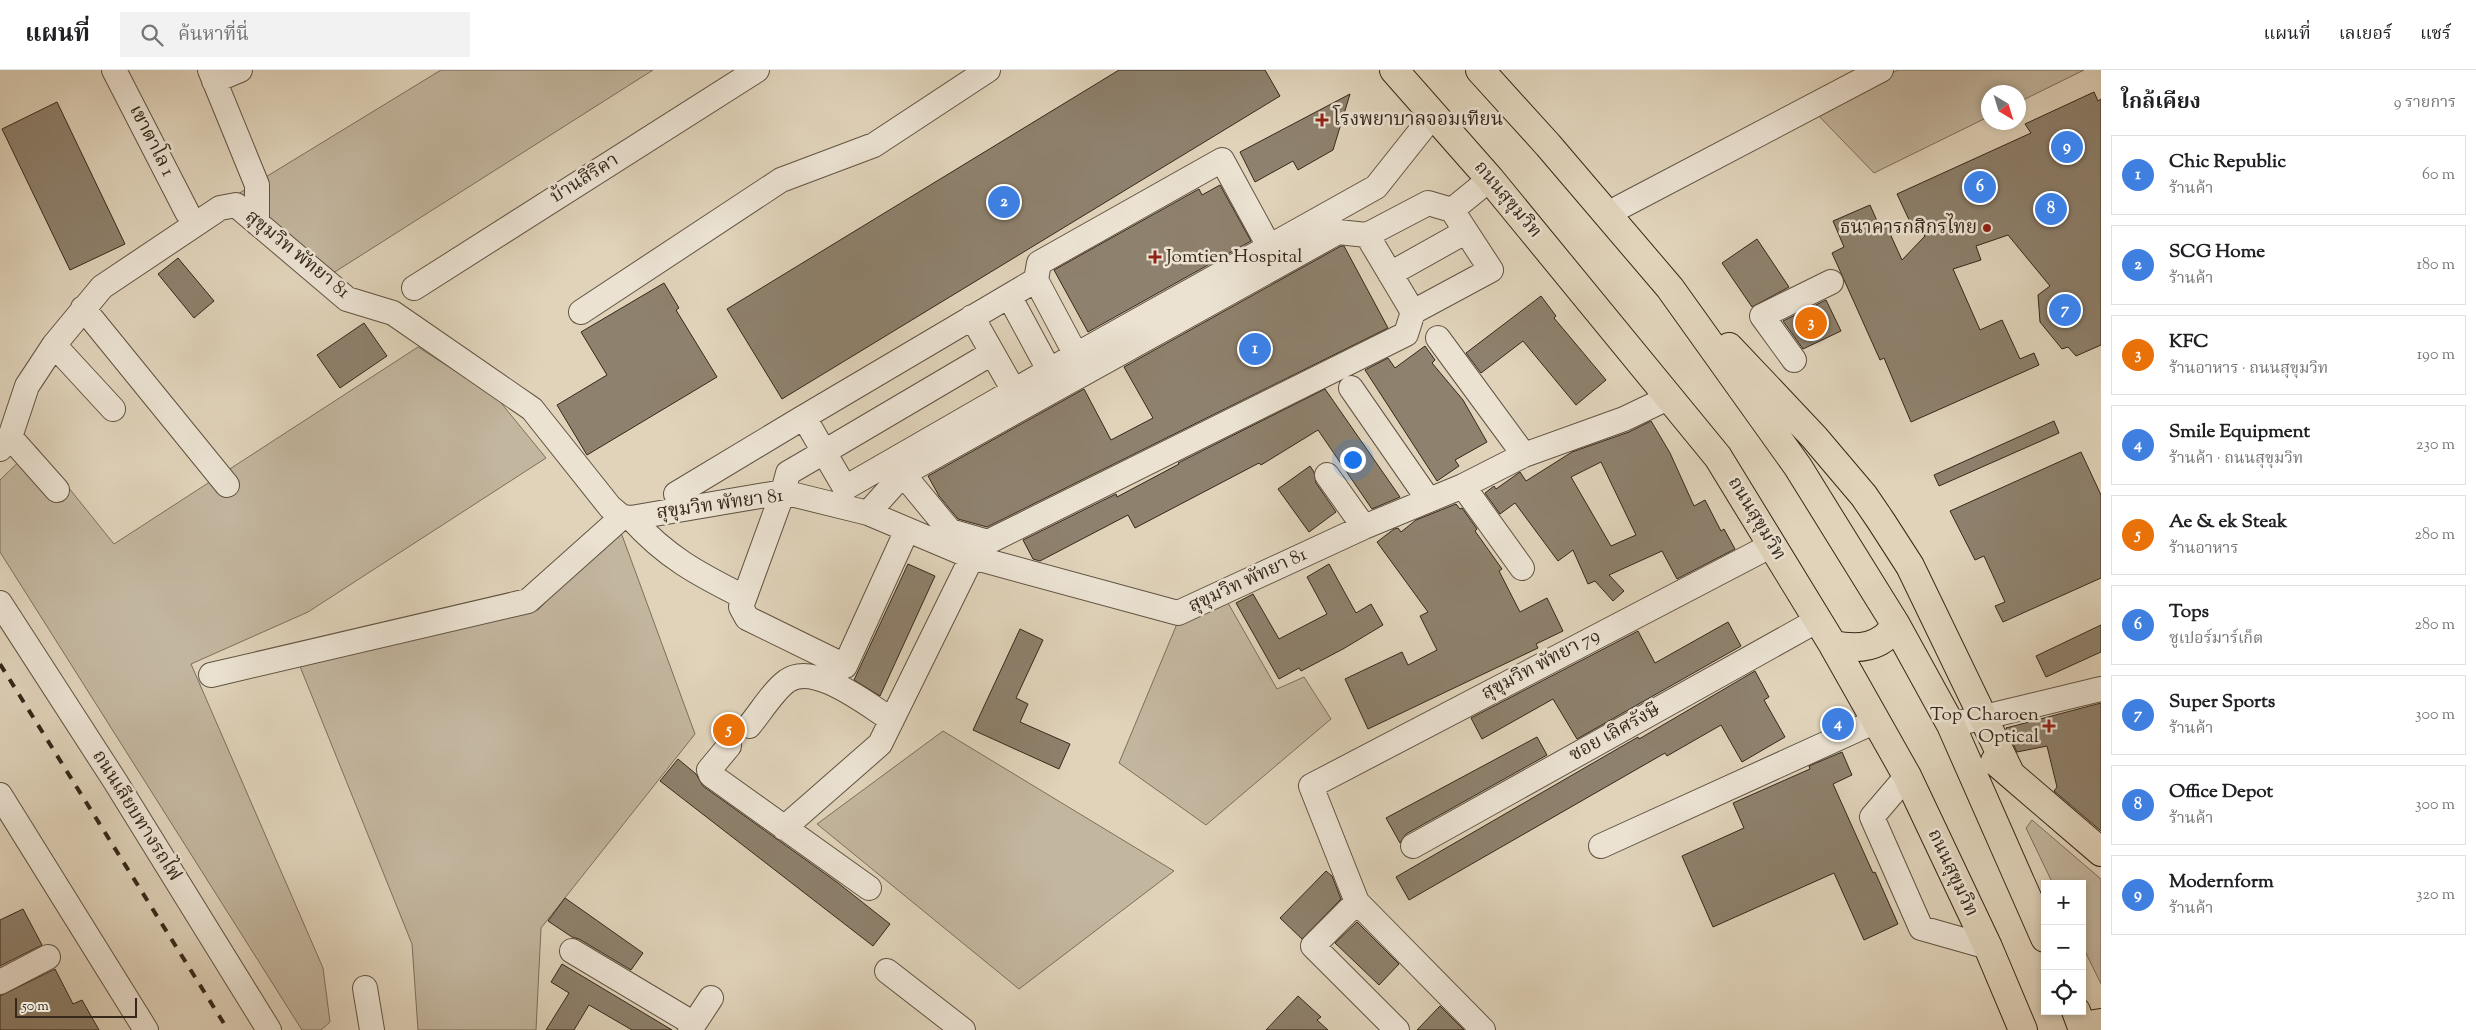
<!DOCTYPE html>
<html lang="th">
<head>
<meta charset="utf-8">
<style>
	:root { --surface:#fff; --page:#f2f2f2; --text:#202124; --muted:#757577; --line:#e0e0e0; --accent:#8f2418 }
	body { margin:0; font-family:"Sorts Mill Goudy","Noto Serif Thai",serif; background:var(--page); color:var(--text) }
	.controls { position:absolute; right:15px; bottom:15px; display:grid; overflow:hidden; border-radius:0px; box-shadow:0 2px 8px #0003 }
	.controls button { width:45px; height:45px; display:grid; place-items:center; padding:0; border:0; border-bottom:1px solid var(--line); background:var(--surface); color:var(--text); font:25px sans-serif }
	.compass { position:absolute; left:1981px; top:15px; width:45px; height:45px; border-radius:50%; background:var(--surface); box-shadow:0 2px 8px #0003; rotate:142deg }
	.scale { position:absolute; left:15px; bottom:12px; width:122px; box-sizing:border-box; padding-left:5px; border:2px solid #36281a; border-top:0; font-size:14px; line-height:18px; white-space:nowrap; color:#36281a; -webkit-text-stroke:4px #ebe2d2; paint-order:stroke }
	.you { position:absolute; left:1352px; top:389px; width:18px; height:18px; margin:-12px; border:4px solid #fff; border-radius:50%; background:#1a73e8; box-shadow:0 0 0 8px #1a73e833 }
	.badge { display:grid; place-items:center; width:32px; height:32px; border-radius:50%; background:var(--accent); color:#fff; font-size:16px; font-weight:700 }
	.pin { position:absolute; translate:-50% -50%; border:2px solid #fff; box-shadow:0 1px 5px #0006 }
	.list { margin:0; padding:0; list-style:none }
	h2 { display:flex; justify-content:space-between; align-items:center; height:65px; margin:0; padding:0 20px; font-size:21px }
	h2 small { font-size:16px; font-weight:400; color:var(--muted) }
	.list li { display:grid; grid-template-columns:32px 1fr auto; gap:15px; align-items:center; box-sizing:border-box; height:80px; margin:0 10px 10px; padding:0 10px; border:1px solid var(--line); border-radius:0px }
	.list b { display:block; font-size:19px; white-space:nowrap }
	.list p { margin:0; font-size:16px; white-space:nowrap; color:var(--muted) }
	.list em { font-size:16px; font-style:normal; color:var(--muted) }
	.icon { flex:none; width:28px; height:28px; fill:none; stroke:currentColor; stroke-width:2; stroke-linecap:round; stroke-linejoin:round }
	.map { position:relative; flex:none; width:2101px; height:960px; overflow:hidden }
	header { display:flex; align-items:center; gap:30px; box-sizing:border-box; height:70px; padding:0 25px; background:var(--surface); border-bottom:1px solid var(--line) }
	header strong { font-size:24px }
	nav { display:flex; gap:28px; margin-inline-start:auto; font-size:18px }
	.search { width:350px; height:45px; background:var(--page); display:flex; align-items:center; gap:12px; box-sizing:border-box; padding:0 18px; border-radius:0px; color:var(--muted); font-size:19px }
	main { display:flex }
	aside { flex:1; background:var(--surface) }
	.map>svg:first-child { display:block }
</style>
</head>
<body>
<header>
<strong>แผนที่</strong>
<div class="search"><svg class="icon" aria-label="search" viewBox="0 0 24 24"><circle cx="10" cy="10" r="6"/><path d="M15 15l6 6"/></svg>ค้นหาที่นี่</div>
<nav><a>แผนที่</a><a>เลเยอร์</a><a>แชร์</a></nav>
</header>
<main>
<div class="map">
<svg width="2101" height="960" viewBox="0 0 2101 960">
	<rect width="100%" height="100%" fill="#e0d3ba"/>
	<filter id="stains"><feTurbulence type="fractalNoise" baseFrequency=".004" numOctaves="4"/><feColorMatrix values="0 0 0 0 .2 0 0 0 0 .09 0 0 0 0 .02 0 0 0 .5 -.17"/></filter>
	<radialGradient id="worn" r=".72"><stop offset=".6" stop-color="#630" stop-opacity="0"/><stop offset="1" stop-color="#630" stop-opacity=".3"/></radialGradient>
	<path fill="#c3b69f" stroke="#7c6f5c" d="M441 0H653L330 205 233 127Z
		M1898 0H2084L2019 32 2018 22H1988V47L1874 103 1815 42Z
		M418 277 497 328 546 388 308 542 191 594 323 898 330 952 321 960H302L0 482V410L35 376 114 474Z
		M619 457 695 664 541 858 536 960H418L412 874 297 589 538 540Z
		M1224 526 1277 619 1304 607 1331 649 1206 755 1119 693 1179 549Z
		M943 661 1174 801 1019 919 817 754Z
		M2032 750 2101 809V914L2082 875V814H2053L2026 758Z"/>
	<path fill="#8e816d" stroke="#36281a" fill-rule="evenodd" d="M1119 0H1265L1280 26 782 329 727 239Z
		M2094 22 2098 31 2101 29V275L2076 286 2068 277 2062 279 2040 252 2038 225 2050 216 2008 165 1976 176 1981 190 1953 199 1980 260 2002 250 2020 289 2034 283 2039 295 1911 352 1884 288 1880 290 1832 183 1844 177 1833 151 1870 135 1881 160 1887 157 1902 190 1925 166 1911 154 1897 124 2031 63 2025 54Z
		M1350 24 1333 80 1298 100 1293 91 1255 112 1240 82Z
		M57 32 125 174 70 200 2 59Z
		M1220 115 1251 171 1088 262 1054 200 1199 119 1202 125Z
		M1757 169 1789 217 1752 237 1722 193Z
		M1341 176H1344L1388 258 987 457 958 449 939 426 928 406 1084 319 1111 370 1153 348 1124 297Z
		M178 188 214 231 194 248 158 204Z
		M664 213 679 238 676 240 717 307 587 385 557 335 607 305 581 262Z
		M1541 226 1556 246 1554 248 1606 310 1576 335 1523 271 1481 303 1466 283Z
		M1826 230 1841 261 1803 279 1783 251Z
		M364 253 387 286 340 318 317 285Z
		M1425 276 1435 290 1432 293 1463 330 1487 372 1455 390 1459 396 1437 411 1365 300 1388 288 1395 298Z
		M1325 319 1400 427 1372 439 1318 360 1261 395 1259 393 1135 458 1128 445 1040 491 1033 489 1023 470 1116 424 1117 427 1179 394 1178 393Z
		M1651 351 1670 383 1694 436 1705 430 1721 461 1724 459 1735 479 1677 509 1662 481 1609 505 1624 521 1613 531 1595 511 1588 514 1573 480 1558 491 1515 433 1500 444 1485 423 1494 416 1496 419 1520 402 1526 411 1572 382 1629 362ZM1601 392 1636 465 1611 476 1571 407Z
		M2054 351 2059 363 1939 416 1934 405Z
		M2081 382 2101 425V508L2003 552 1995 536 2005 532 1984 486 1975 490 1950 441Z
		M1310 396 1314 402 1316 413 1336 442 1309 462 1278 419Z
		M1456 434 1460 439 1462 438 1477 459 1475 461 1502 499 1499 501 1520 542 1547 528 1563 561 1536 574 1538 578 1517 588 1368 659 1345 609 1402 582 1408 595 1437 580 1420 546 1428 542 1377 472 1394 459 1398 458 1401 462 1416 450Z
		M908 494 935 506 880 626 854 610Z
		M1329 494 1356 543 1371 534 1383 555 1343 579 1301 601 1299 598 1279 609 1236 533 1253 524 1279 569 1327 544 1307 507Z
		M1728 552 1741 576 1577 669 1553 629 1482 669 1471 648 1638 561 1655 593Z
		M2101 555V582L2046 607 2036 586Z
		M1020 559 1043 570 1016 628 1028 634 1020 652 1070 674 1059 699 973 660Z
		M1755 601 1769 627 1764 630 1785 667 1742 692 1721 655 1667 686 1665 683 1409 830 1396 807 1638 667 1639 669Z
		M2101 633V761L2054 721 2057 717 2047 676 2017 682 2006 658Z
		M1537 667 1547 685 1406 764 1400 773 1386 748Z
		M1842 682 1852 705 1833 714 1873 803 1875 802 1898 854 1864 870 1834 803 1713 857 1682 786 1744 758 1733 733 1810 699 1809 696Z
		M678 689 696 704 703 716 838 813 890 854 873 876 660 711Z
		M1326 801 1332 806 1341 829 1302 869 1280 848Z
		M565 828 643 883 631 900 579 869 572 867 548 851Z
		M23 839 42 875 0 896V850Z
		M1357 852 1399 894 1379 915 1335 873Z
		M562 894 672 960H632L589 935 574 960H546L569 923 551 912Z
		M55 899 73 934 82 930 99 960H0V926Z
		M1298 926 1321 947 1317 950 1328 960H1266Z
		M1440 936 1464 960H1417Z"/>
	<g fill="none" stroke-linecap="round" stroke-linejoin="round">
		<defs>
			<path id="minor" d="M114 0 187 142
				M210 0 257 115V153
				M214 11 240 0
				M1607 144 1881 0
				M1367 165 1413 242 1491 200 1452 140 1490 109
				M1390 204 1465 162
				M1036 210 1076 285
				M414 218 757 0
				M1009 226 1049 300
				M83 238 227 415
				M581 242 781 110 874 75 988 0
				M972 247 1014 321
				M1438 268 1524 385
				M54 275 113 339
				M992 283 824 382 804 347 1036 210 1039 193 1222 90 1270 178
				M1794 290 1762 246 1831 212
				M1351 318 1428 429
				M10 367 57 420
				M0 379 10 367 27 316 54 275 102 217 220 138 236 135 347 229 393 243 532 339 610 437 622 447 631 448 783 422 868 443 972 487 1178 543 1364 457 1463 416 1524 385 1624 349 1670 327
				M903 404 950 461 988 472 1406 264 1413 242
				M1327 405 1364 457
				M1463 416 1522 498
				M676 424 804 347
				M868 443 903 404 1338 162 1367 165 1428 133 1452 140
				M631 448C666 487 698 504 744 527
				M907 460 845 596 747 548 741 537 783 422 788 403 824 382 845 418 1076 285 1376 117 1434 44
				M0 533 115 711 269 960
				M211 605 528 531 622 447
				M1951 655 2101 619
				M749 656C760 643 774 620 787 611 814 591 869 636 892 650
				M729 676 709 700 711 705 869 818
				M1907 706 1872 747 1921 858 1988 877
				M0 725 146 960
				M784 758 880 674 972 487
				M1413 776 1818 550
				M1601 776 1876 651
				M1357 832 1313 876 1397 960
				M572 881 694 954
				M887 901 963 960
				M0 912 48 887
				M365 918 372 960
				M690 960 711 928
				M1483 960 1357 832 1311 716 1772 475"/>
			<path id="major" d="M2082 956 2101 953"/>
			<path id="highway" d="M1394 0 1490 109 1718 387 1833 575 1907 706 1988 877 2023 960
				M1480 0 1548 75 1670 218 1798 397 1896 555 1951 655 2045 868
				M1729 277 1814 367 1864 426 1881 451 1910 496 2010 703
				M1833 575C1859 580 1881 578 1896 555
				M1995 691 2101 782
				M2076 941 2083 960"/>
		</defs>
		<use href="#minor" stroke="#605342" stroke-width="26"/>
		<use href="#major" stroke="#36281a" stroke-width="30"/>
		<use href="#highway" stroke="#36281a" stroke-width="30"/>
		<use href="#minor" stroke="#ebe2d2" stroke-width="24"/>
		<use href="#major" stroke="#e0d3ba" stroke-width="28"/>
		<use href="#highway" stroke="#e0d3ba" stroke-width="28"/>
		<path stroke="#36281a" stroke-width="4" stroke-dasharray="9 9" stroke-linecap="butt" d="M0 594 228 960"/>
	</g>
	<g fill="#8f2418" stroke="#ebe2d2" stroke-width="2">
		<path d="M1319.5 42.5h5v5h5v5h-5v5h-5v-5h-5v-5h5z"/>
		<circle cx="1987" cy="158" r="5"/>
		<path d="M1152.5 179.5h5v5h5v5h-5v5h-5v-5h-5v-5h5z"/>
		<path d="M2046.5 648.5h5v5h5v5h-5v5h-5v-5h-5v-5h5z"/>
	</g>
	<g text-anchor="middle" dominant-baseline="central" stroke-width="5" stroke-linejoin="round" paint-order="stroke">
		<g font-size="19" fill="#36281a" stroke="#ebe2d2" text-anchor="start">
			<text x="1333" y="50">โรงพยาบาลจอมเทียน</text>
			<text x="1977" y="158" text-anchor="end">ธนาคารกสิกรไทย</text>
			<text x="1166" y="187">Jomtien Hospital</text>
			<text x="2039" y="645" text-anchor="end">Top Charoen<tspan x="2039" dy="22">Optical</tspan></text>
		</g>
		<g font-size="19" fill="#36281a" stroke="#ebe2d2">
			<text transform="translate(151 71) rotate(63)">เขาตาโล 1</text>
			<text transform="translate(585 109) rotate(-32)">บ้านสิริคา</text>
			<text transform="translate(1507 130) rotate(50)">ถนนสุขุมวิท</text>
			<text transform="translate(297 185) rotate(39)">สุขุมวิท พัทยา 81</text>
			<text transform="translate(720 435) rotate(-8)">สุขุมวิท พัทยา 81</text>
			<text transform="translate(1756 449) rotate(59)">ถนนสุขุมวิท</text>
			<text transform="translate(1248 511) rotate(-25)">สุขุมวิท พัทยา 81</text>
			<text transform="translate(1541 595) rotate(-28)">สุขุมวิท พัทยา 79</text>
			<text transform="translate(1615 663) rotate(-29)">ซอย เลิศรังษี</text>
			<text transform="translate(136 746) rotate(58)">ถนนเลียบทางรถไฟ</text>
			<text transform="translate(1952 803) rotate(65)">ถนนสุขุมวิท</text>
		</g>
	</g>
	<rect width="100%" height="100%" filter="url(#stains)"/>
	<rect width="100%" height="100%" fill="url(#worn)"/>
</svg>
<div class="controls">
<button>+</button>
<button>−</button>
<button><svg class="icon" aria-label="locate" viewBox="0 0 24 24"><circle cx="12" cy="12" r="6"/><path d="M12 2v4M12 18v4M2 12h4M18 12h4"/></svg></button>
</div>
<svg class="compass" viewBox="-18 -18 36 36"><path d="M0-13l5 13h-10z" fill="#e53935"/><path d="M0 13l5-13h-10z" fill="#757577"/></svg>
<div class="scale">50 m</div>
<div class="you"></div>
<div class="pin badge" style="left:1255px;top:279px;background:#3f7fe0">1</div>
<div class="pin badge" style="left:1004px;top:132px;background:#3f7fe0">2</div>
<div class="pin badge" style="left:1811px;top:253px;background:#e8710a">3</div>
<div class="pin badge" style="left:1838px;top:654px;background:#3f7fe0">4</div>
<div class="pin badge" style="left:729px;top:660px;background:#e8710a">5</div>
<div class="pin badge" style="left:1980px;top:117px;background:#3f7fe0">6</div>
<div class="pin badge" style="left:2065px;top:240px;background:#3f7fe0">7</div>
<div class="pin badge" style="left:2051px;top:139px;background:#3f7fe0">8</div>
<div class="pin badge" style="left:2067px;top:77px;background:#3f7fe0">9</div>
</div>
<aside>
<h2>ใกล้เคียง<small>9 รายการ</small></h2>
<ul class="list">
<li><span class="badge" style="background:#3f7fe0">1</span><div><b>Chic Republic</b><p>ร้านค้า</p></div><em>60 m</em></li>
<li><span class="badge" style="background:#3f7fe0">2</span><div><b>SCG Home</b><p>ร้านค้า</p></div><em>180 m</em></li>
<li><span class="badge" style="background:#e8710a">3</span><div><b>KFC</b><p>ร้านอาหาร · ถนนสุขุมวิท</p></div><em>190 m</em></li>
<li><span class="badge" style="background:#3f7fe0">4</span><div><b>Smile Equipment</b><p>ร้านค้า · ถนนสุขุมวิท</p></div><em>230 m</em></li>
<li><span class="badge" style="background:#e8710a">5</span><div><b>Ae &amp; ek Steak</b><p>ร้านอาหาร</p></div><em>280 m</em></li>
<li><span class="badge" style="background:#3f7fe0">6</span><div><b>Tops</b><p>ซูเปอร์มาร์เก็ต</p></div><em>280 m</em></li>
<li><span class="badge" style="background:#3f7fe0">7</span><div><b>Super Sports</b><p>ร้านค้า</p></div><em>300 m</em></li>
<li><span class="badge" style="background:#3f7fe0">8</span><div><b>Office Depot</b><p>ร้านค้า</p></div><em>300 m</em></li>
<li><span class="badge" style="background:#3f7fe0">9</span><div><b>Modernform</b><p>ร้านค้า</p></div><em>320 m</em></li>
</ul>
</aside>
</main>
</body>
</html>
